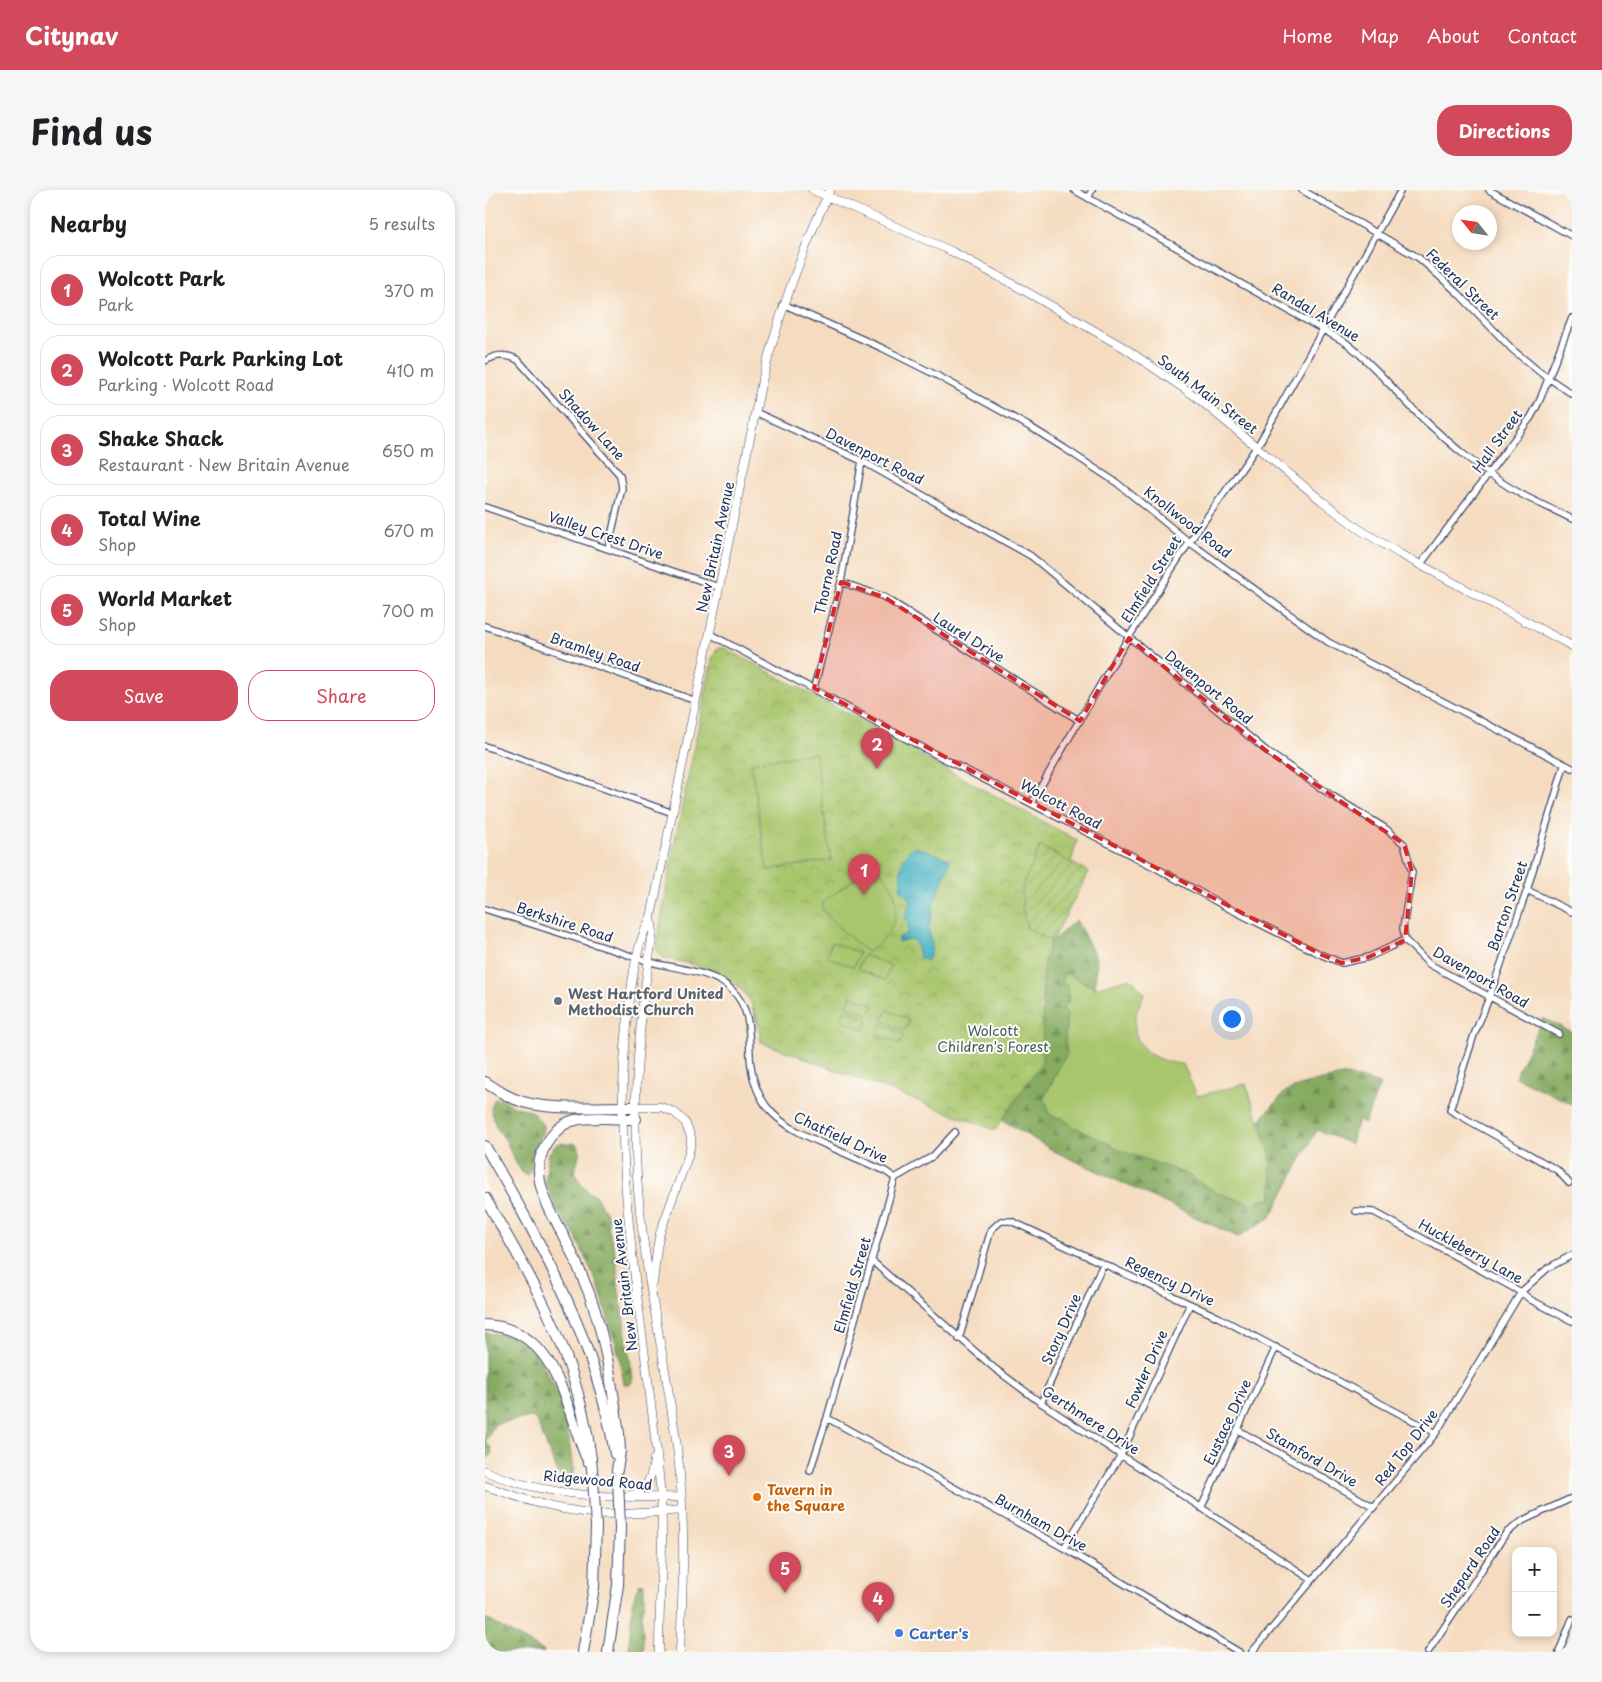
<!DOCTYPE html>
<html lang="en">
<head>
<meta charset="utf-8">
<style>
	:root { --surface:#fff; --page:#f6f6f6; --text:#202124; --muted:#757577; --line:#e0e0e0; --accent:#d1495b }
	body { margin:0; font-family:"Playpen Sans",sans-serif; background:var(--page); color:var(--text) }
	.controls { position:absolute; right:15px; bottom:15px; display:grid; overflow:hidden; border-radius:10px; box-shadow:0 2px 8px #0003 }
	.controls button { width:45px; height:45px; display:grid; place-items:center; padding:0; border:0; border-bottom:1px solid var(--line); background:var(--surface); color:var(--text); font:25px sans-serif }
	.compass { position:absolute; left:967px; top:15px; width:45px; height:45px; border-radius:50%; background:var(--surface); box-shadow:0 2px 8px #0003; rotate:300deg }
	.you { position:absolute; left:746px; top:828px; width:18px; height:18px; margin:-12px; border:4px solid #fff; border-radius:50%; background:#1a73e8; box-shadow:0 0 0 8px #1a73e833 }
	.badge { display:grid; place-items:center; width:32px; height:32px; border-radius:50%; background:var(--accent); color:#fff; font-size:16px; font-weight:700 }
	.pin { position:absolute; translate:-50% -41px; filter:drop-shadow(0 1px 2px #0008) }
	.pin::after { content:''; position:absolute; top:26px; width:18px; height:15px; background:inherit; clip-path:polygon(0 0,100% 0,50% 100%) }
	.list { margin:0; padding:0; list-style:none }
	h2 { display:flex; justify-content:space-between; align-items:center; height:65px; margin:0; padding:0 20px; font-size:21px }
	h2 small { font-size:16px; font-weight:400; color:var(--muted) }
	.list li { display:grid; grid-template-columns:32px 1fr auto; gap:15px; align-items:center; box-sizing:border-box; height:70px; margin:0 10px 10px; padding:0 10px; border:1px solid var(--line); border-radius:20px }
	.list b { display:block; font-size:19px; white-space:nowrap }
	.list p { margin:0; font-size:16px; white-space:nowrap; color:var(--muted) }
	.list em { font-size:16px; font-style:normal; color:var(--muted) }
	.actions { display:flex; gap:10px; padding:15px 20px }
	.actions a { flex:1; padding:11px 0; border:1px solid var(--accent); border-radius:20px; text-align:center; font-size:18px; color:var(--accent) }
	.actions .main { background:var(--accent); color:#fff }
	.map { position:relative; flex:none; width:1087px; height:1462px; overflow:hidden; border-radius:20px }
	header { display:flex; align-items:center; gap:30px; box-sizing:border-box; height:70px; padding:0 25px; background:var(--accent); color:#fff }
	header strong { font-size:24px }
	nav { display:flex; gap:28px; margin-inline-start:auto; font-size:18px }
	.intro { display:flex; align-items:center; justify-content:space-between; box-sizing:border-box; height:120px; padding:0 30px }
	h1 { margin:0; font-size:35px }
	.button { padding:12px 22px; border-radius:20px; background:var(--accent); color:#fff; font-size:18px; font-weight:700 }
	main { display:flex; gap:30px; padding:0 30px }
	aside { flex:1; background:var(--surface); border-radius:20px; box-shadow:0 2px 8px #0003 }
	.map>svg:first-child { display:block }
</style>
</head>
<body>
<header>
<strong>Citynav</strong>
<nav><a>Home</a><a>Map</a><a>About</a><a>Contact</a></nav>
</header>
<div class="intro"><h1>Find us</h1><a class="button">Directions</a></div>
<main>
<aside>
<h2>Nearby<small>5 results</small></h2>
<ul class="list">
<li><span class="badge">1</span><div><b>Wolcott Park</b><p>Park</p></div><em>370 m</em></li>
<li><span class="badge">2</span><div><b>Wolcott Park Parking Lot</b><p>Parking · Wolcott Road</p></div><em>410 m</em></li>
<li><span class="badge">3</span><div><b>Shake Shack</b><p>Restaurant · New Britain Avenue</p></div><em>650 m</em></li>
<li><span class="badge">4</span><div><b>Total Wine</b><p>Shop</p></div><em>670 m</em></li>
<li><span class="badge">5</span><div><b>World Market</b><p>Shop</p></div><em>700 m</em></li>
</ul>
<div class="actions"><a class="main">Save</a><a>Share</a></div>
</aside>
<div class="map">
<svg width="1087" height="1462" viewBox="0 0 1087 1462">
	<defs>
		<pattern id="forest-firs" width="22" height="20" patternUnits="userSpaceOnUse" patternTransform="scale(1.25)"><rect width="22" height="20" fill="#86ab60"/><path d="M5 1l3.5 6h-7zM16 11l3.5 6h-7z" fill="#6d8c52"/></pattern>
		<pattern id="park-crowns" width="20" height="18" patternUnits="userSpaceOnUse" patternTransform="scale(1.25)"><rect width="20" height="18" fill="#a9c66d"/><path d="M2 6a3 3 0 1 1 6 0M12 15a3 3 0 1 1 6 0" fill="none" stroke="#91aa61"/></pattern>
		<pattern id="garden-furrows" width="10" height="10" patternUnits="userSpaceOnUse" patternTransform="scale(1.25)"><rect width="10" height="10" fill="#a9c66d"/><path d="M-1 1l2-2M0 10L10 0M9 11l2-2" fill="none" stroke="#91aa61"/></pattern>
		<pattern id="water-ripples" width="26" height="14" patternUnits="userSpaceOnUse" patternTransform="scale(1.25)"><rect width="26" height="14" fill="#44b1c2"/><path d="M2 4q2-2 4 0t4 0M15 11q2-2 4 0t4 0" fill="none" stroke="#3890a1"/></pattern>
	</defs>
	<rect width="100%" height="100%" fill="#fdfcf7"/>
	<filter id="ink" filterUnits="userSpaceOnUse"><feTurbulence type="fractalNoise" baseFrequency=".02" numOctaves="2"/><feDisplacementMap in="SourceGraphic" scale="10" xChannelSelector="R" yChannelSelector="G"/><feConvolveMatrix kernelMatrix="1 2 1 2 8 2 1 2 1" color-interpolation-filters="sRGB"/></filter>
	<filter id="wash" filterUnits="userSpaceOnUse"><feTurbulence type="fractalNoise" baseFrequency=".0096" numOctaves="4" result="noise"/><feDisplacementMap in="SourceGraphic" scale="20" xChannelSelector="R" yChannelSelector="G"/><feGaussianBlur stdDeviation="1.12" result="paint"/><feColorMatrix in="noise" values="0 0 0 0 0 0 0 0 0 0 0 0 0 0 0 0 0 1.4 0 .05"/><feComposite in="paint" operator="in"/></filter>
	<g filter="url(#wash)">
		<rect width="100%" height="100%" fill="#f5dbbf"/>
		<path fill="url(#forest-firs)" stroke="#506d5f" d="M437 567 556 632 567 751 591 730 612 769 610 798 582 796 584 811 580 851 582 863 558 909 589 937 621 952 634 960 699 983 733 1003 773 1010 786 1009 774 931 801 901 823 893 862 885 895 894 880 933 873 930 866 954 832 940 786 1027 753 1047 569 961 509 925 272 833 267 816 277 813Z
			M1058 828 1087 842V914L1030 887Z
			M10 909 20 910 27 916 40 919 47 922 58 935C59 944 51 953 48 962 46 970 48 979 42 986L38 984 29 970 21 951 11 937 6 918Z
			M75 953 84 954 89 953 93 955 95 960 90 982 91 986 103 1002 111 1006 123 1027V1036L131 1066 134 1102 148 1188 146 1194H139L134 1165 113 1095 91 1047 71 1019 60 991 64 963 70 955Z
			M0 1143C7 1144 16 1143 23 1145 54 1154 75 1202 81 1232 85 1248 85 1265 89 1282L87 1286 76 1287 73 1283 51 1230 47 1227 10 1234 1 1250 2 1255 6 1257 7 1263 3 1268H0Z
			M155 1393 159 1394V1416L157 1425 159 1462H143C147 1443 144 1408 155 1393Z
			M0 1428 60 1462H0Z"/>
		<path fill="url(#park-crowns)" stroke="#627a66" d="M233 458H239L439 564 438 567 592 650 558 777 557 872 510 940 276 852C274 842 273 831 270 821 254 782 215 776 179 768L173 763 171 758 189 655 228 466Z"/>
		<path fill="url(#garden-furrows)" stroke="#627a66" d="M555 656 604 682 567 751 542 738 538 723 537 697Z"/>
		<path fill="#a9c66d" stroke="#627a66" d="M330 563 346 670 282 680 266 573Z
			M390 674C396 682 404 691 408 700 418 725 404 750 382 762L351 735 337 719 338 712Z
			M347 752 374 763 369 777 342 767Z
			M379 765 406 776 400 790 373 779Z
			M582 784 610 798 645 788 660 804C637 841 654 871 698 874L712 906 761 894 785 963 787 1009 773 1010 770 1015 733 1003 699 983 634 960 621 952 589 937 576 927 571 928 563 923 562 914 558 910 582 863 580 851 582 825 578 818 584 811 582 796 578 793 577 785Z
			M366 806 389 815 384 825 362 816Z
			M360 820 383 829 379 840 356 830Z
			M402 820 424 830 420 840 397 831Z
			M396 834 419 844 415 854 392 845Z"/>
		<path fill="url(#water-ripples)" stroke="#307090" d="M428 657 444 661 464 669V677L459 687 448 714V722L443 737 447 753 446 764 442 771 435 768 430 751 424 749 413 752V748L423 743V733L420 729 426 710 416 700C415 685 414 668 428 657Z"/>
	</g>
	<g filter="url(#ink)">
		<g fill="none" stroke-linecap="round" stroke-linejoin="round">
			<defs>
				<path id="street" d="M589 0 860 152C888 173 908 200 933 224 964 253 998 283 1036 304 1052 313 1070 320 1087 329
					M817 0 934 68 973 103 1028 160 1056 183 1087 204
					M1004 0 1087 46
					M603 8 607 0
					M298 114 397 158 453 186 547 238 579 258 632 293 704 352 843 452 1087 578
					M0 171C11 164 22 164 33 170L135 285 137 298 123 359
					M270 222 377 271 546 366 784 563 846 605 900 638 919 654 927 682 918 738 920 750 944 774 1074 844
					M0 317 234 397
					M935 375 1046 227 1054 212 1087 128
					M356 392 399 407 595 531
					M0 436 211 511
					M225 444 446 562 673 679 743 718 837 765 857 773 884 767 920 750
					M329 498 356 392 377 271
					M0 556 188 623
					M1079 576 1042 700 1004 808 989 845 965 920 1072 980 1084 993
					M547 612C597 525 648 437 704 353 727 318 754 285 776 250L916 0
					M1042 700 1087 722
					M0 719C54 736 108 754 162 771 188 779 228 780 247 800 266 819 264 842 265 867 269 920 296 935 341 955 361 964 380 972 400 981L410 988
					M871 1021 889 1022 1036 1102 1046 1110 1087 1131
					M387 1071 509 1178 556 1213 827 1390
					M474 1149 506 1040 516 1031H526L733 1127 951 1243
					M556 1213 618 1074
					M342 1228 579 1358 754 1462
					M753 1240 889 1317
					M325 1281 342 1228 410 988 448 966 470 942
					M716 1318 791 1157
					M579 1358 636 1265 705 1114
					M767 1462 951 1243 1036 1102 1063 1078 1087 1065
					M943 1462 1021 1343 1039 1330 1087 1308
					M1074 1462 1087 1429"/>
				<path id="secondary" d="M328 0 466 61 533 97 638 157 710 206 837 311 874 339 915 364 1087 456
					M166 727C150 756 147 793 143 826 137 879 136 934 140 988 147 1091 166 1193 175 1296 180 1351 174 1407 174 1462
					M151 917H176L189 922 200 932 206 947V954L202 969 175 1043 172 1058 168 1093
					M0 1281C60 1308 132 1308 197 1307
					M0 1296C28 1305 56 1316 85 1320 123 1327 160 1323 197 1320
					M144 1306C163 1300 167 1287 169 1269
					M195 1462C198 1397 201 1331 193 1266 182 1173 158 1081 152 986 147 904 155 824 168 742L166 727 276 195C293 126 315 65 345 0"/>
				<path id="highway" d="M0 892C12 900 24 908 38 912 68 921 118 916 151 917
					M0 956C56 1052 112 1152 130 1264
					M0 1008C21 1044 43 1081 61 1119 86 1171 103 1230 108 1288
					M0 1135C74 1138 79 1219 103 1271
					M132 1280 135 1261 134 1244C127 1196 121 1149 104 1103 97 1086 90 1068 81 1051 65 1019 38 981 66 947 72 939 80 932 90 930 108 926 132 929 151 929
					M98 1462 109 1397 111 1337
					M123 1462 133 1395 135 1338"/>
			</defs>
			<use href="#street" stroke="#3c496d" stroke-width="8"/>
			<use href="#secondary" stroke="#3c496d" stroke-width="9"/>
			<use href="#highway" stroke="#3c496d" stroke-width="12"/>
			<use href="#street" stroke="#fff" stroke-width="5.5"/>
			<use href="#secondary" stroke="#fff" stroke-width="8"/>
			<use href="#highway" stroke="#fff" stroke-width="10"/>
			<defs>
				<path id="highway-bridge" d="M108 1288 111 1337
					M133 1289 135 1338"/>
			</defs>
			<use href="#highway-bridge" stroke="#3c496d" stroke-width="12" stroke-linecap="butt"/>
			<use href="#highway-bridge" stroke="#fff" stroke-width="10"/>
		</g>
	</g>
	<path fill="#d62828" fill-opacity="0.2" stroke="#d62828" stroke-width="4" stroke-dasharray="10 6" stroke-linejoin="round" d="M356 392 399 407 595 531 644 448 784 563 919 654 927 682 920 750 884 767 857 773 837 765 329 498Z"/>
	<circle fill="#6b7280" stroke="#fdfcf7" stroke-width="2" cx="73" cy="811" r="5"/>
	<circle fill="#e8710a" stroke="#fdfcf7" stroke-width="2" cx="272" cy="1307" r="5"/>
	<circle fill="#3f7fe0" stroke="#fdfcf7" stroke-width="2" cx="414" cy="1443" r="5"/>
	<g text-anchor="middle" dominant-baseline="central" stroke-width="4" stroke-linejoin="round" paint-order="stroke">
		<g font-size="14" fill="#1b2f5e" stroke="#fdfcf7">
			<text transform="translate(978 94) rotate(44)">Federal Street</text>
			<text transform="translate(831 122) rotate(31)">Randal Avenue</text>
			<text transform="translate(723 204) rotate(37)">South Main Street</text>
			<text transform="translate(107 234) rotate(48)">Shadow Lane</text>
			<text transform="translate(1012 251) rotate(-54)">Hall Street</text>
			<text transform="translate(390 266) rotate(27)">Davenport Road</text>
			<text transform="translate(703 332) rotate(38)">Knollwood Road</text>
			<text transform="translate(121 345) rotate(19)">Valley Crest Drive</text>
			<text transform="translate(230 357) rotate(-78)">New Britain Avenue</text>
			<text transform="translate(343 383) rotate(-78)">Thorne Road</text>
			<text transform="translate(666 389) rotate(-58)">Elmfield Street</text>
			<text transform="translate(484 447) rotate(32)">Laurel Drive</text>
			<text transform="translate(110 462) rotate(19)">Bramley Road</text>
			<text transform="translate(724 497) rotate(39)">Davenport Road</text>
			<text transform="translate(576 614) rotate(28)">Wolcott Road</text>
			<text transform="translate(1022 716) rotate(-71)">Barton Street</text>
			<text transform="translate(80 732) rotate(18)">Berkshire Road</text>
			<text transform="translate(996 787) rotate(30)">Davenport Road</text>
			<text transform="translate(356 947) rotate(25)">Chatfield Drive</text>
			<text transform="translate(986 1061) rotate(29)">Huckleberry Lane</text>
			<text transform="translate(685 1091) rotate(25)">Regency Drive</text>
			<text transform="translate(139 1095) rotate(-97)">New Britain Avenue</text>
			<text transform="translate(367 1095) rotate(-74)">Elmfield Street</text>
			<text transform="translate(576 1139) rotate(-66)">Story Drive</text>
			<text transform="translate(661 1179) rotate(-66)">Fowler Drive</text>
			<text transform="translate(606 1230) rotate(33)">Gerthmere Drive</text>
			<text transform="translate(742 1232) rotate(-65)">Eustace Drive</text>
			<text transform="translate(921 1257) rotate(-52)">Red Top Drive</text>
			<text transform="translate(827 1267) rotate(30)">Stamford Drive</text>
			<text transform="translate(113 1290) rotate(5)">Ridgewood Road</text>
			<text transform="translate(556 1332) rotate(29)">Burnham Drive</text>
			<text transform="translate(985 1377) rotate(-56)">Shepard Road</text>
		</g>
		<g font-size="14" font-weight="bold" fill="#5b616d" stroke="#fdfcf7" text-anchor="start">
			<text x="83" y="803">West Hartford United<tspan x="83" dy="16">Methodist Church</tspan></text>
		</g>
		<g font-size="14" fill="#465c62" stroke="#fdfcf7">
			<text x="508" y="840">Wolcott<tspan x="508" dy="16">Children's Forest</tspan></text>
		</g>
		<g font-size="14" font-weight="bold" fill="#c56008" stroke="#fdfcf7" text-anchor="start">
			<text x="282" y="1299">Tavern in<tspan x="282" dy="16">the Square</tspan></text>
		</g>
		<g font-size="14" font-weight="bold" fill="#366cbe" stroke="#fdfcf7" text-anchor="start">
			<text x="424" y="1443">Carter's</text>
		</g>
	</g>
</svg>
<div class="controls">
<button>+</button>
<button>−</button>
</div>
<svg class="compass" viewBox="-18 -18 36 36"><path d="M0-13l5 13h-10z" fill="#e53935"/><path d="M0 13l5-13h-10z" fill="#757577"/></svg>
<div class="you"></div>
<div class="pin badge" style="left:379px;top:705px">1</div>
<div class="pin badge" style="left:392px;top:579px">2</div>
<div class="pin badge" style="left:244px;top:1286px">3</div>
<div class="pin badge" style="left:393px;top:1433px">4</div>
<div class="pin badge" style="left:300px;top:1403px">5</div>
</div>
</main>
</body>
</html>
